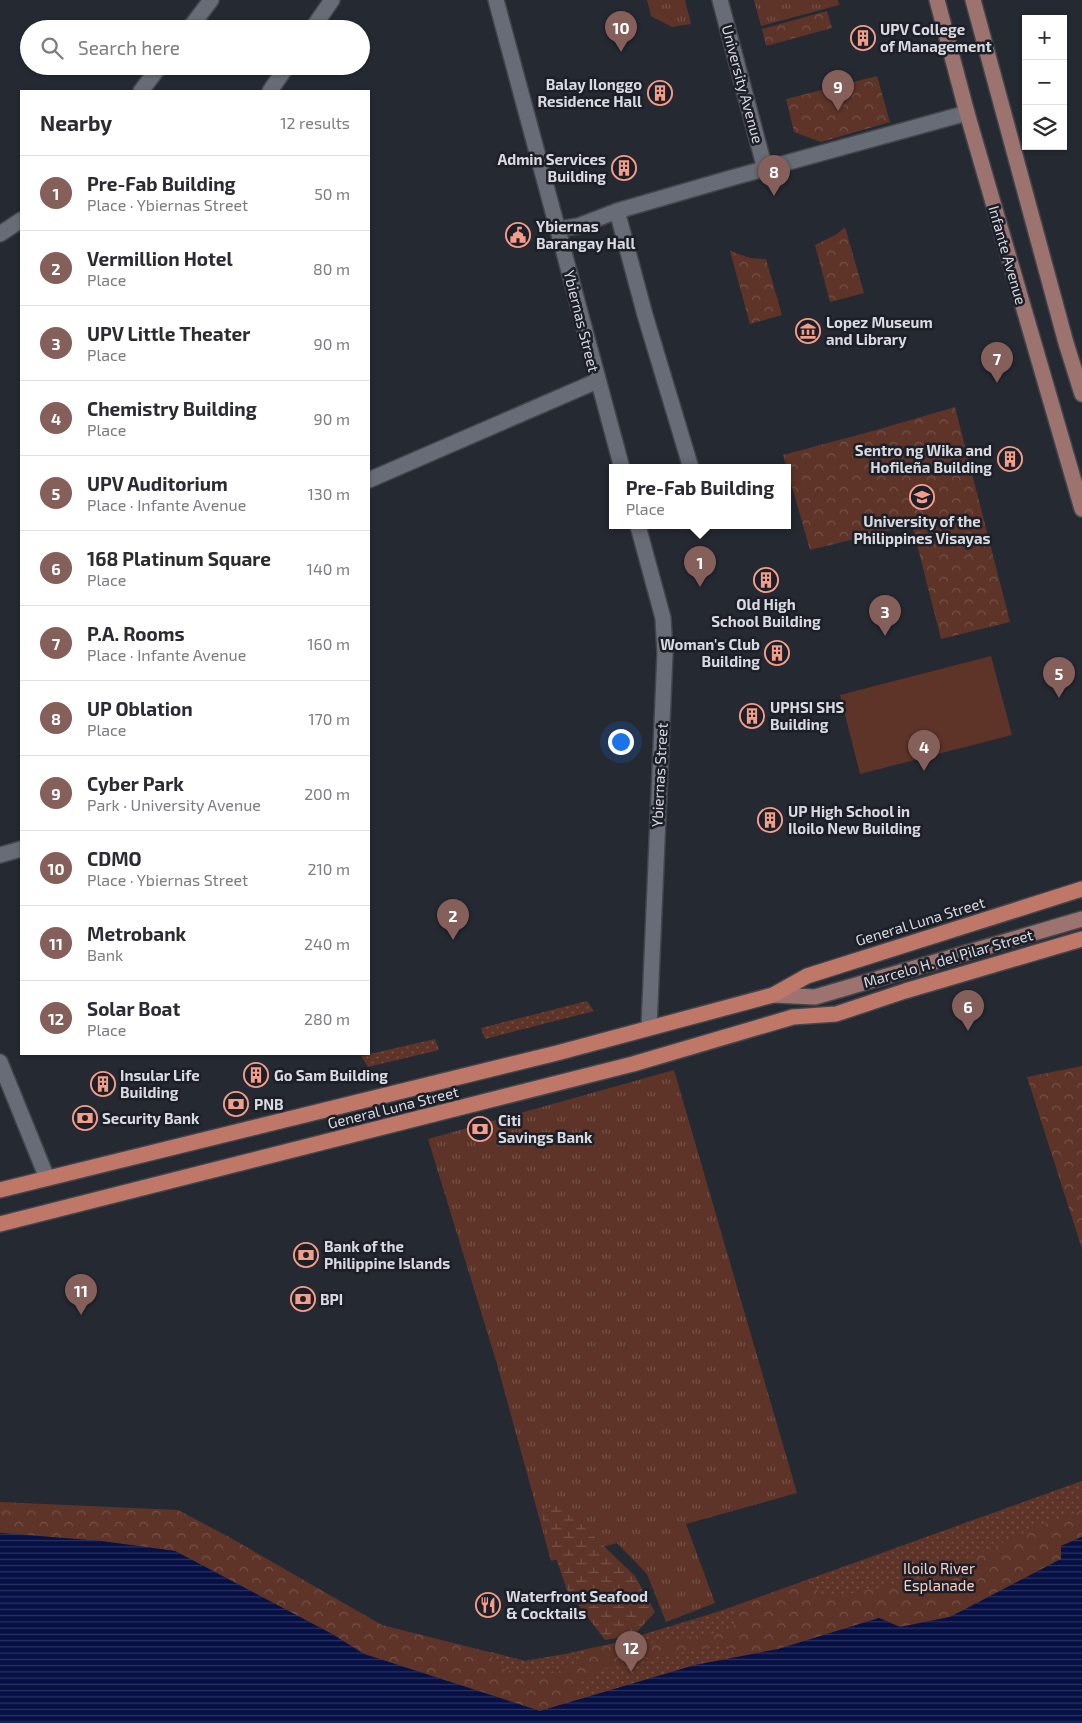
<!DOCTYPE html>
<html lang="en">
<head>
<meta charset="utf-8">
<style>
	:root { --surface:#fff; --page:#f7f7f7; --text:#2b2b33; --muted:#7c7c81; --line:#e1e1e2; --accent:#855f5a }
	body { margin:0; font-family:"Exo 2",sans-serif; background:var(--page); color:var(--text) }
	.controls { position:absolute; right:15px; top:15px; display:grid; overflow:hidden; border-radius:0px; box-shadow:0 1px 4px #0004 }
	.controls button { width:45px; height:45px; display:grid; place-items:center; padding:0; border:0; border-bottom:1px solid var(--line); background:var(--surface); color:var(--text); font:25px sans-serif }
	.you { position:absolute; left:620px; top:741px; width:18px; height:18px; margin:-12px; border:4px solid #fff; border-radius:50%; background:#1a73e8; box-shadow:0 0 0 8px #1a73e833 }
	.badge { display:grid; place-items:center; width:32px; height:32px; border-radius:50%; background:var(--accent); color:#fff; font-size:16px; font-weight:700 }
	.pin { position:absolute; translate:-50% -41px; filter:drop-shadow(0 1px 2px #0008) }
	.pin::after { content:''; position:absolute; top:26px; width:18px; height:15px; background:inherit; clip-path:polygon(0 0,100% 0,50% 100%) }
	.popup { position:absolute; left:609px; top:464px; width:182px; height:65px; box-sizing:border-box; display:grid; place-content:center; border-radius:0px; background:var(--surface); filter:drop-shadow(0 1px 4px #0005); font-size:16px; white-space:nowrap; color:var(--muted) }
	.popup b { font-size:19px; color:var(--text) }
	.popup::after { content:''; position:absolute; left:50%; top:100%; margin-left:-10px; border:10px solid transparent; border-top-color:var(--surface) }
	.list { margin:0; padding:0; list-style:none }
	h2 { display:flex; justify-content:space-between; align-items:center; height:65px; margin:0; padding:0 20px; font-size:21px }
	h2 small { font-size:16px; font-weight:400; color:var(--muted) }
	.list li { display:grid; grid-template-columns:32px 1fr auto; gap:15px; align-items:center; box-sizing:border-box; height:75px; padding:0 20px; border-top:1px solid var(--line) }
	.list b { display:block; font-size:19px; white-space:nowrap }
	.list p { margin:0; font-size:16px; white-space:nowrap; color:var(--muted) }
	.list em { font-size:16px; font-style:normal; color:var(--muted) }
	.icon { flex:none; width:28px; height:28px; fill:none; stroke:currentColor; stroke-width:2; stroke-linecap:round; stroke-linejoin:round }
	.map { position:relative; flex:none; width:1082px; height:1723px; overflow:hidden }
	.search { position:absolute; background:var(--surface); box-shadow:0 1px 4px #0004; left:20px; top:20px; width:350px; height:55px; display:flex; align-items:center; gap:12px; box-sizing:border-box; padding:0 18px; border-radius:28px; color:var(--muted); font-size:19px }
	.panel { position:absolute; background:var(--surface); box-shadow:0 1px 4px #0004; left:20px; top:90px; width:350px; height:965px; border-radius:0px }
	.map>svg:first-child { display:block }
</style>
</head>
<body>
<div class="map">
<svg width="1082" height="1723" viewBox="0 0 1082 1723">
	<defs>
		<pattern id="grass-tufts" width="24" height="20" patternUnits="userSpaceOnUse" patternTransform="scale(1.25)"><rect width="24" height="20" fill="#5e3429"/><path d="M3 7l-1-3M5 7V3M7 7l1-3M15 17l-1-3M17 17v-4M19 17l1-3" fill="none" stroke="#745148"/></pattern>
		<pattern id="forest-crowns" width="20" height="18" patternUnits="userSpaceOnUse" patternTransform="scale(1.25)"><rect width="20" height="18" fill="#5e3429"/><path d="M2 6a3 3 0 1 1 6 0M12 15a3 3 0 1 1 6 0" fill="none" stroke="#745148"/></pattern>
		<pattern id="wetland-marsh" width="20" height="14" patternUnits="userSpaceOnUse" patternTransform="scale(1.25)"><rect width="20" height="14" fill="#5e3429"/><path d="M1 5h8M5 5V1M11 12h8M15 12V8" fill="none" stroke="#745148"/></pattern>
		<pattern id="garden-dots" width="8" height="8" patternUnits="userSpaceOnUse" patternTransform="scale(1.25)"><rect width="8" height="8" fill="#5e3429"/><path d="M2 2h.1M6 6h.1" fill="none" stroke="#745148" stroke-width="1.8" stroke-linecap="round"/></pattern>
		<pattern id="water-rules" width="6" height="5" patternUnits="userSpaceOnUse" patternTransform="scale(1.25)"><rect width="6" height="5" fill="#071044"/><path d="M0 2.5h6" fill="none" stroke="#2a325f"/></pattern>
	</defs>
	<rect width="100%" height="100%" fill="#252932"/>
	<path fill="url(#grass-tufts)" d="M647 0H685L691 24 672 27 651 16Z
		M754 0H838L839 5 761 26Z
		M674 1070 797 1493 686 1524 715 1603 666 1622 647 1574 617 1543 551 1561 497 1364 428 1139Z"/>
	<path fill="url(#forest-crowns)" d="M827 11 832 28 766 46 762 29Z
		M877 76 890 122 821 142 794 132 786 99Z
		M845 227 864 293 830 302 815 245 837 234Z
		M730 251 750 258 766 259 782 315 750 324Z
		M955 407 1010 622 941 639 912 525 810 550 783 455 880 429Z
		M1082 1066V1249L1027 1077Z
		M1082 1481V1537L1061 1546V1559L950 1617 900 1627 879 1618 778 1650 695 1665 540 1711 364 1654 332 1634 175 1551 101 1541 0 1533V1502L178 1510 229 1537 382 1625 525 1661 566 1654 624 1641 695 1620Z"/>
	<path fill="url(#wetland-marsh)" d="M559 1503 635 1576 655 1612 634 1635 605 1640 567 1590 540 1511Z"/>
	<path fill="url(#garden-dots)" d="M587 1001 594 1011 485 1039 481 1028Z
		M435 1039 439 1050 368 1067 361 1056Z
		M1082 1481V1510L1044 1524 924 1578 835 1597 816 1590 809 1580Z
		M734 1607 737 1622 727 1631 633 1646 628 1639Z
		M726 1645 746 1655 695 1665 580 1699V1683L604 1669 629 1661Z
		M595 1647C587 1653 579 1661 570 1666 546 1679 517 1677 494 1664L491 1652 525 1661 566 1654Z"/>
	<path fill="#5e3429" d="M991 656 1012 735 860 774 840 695Z"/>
	<path fill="url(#water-rules)" d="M0 1533 101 1541 175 1551 332 1634 364 1654 540 1711 695 1665 778 1649 879 1618 900 1627 950 1617 1061 1559V1546L1082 1537V1723H0Z"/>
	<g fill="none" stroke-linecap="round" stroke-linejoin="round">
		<defs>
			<path id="minor" d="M496 0 622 468
				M720 0 765 169
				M189 29 211 0
				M312 29 332 0
				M141 91 160 66
				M270 91 287 66
				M617 211 645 315 691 468
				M559 229 578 226 617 211 731 178 967 113
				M0 234 21 220
				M369 480 597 381
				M638 526 663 618 665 653 649 1028
				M0 855 21 849
				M0 1062 47 1178"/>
			<path id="major" d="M937 0 967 113 1082 509
				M973 0 1066 343 1082 394
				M773 995 815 997 1082 919"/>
			<path id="highway" d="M0 1190 557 1053 773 995 807 976 1082 889
				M0 1224 633 1064 793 1017 836 1014 905 991 1082 939"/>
		</defs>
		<use href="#minor" stroke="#43454d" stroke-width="18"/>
		<use href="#major" stroke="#43454d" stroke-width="18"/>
		<use href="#highway" stroke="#43454d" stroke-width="18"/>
		<use href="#minor" stroke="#686c77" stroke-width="15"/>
		<use href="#major" stroke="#9c736e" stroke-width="15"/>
		<use href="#highway" stroke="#bf7868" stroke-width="15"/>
	</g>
	<defs>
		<symbol id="building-ring" viewBox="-11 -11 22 22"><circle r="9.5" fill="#1c1f28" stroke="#f49e89" stroke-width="1.5"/><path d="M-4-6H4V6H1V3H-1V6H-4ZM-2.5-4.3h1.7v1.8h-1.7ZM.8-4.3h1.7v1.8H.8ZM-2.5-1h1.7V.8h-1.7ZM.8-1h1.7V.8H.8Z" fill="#f49e89"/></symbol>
		<symbol id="civic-ring" viewBox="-11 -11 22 22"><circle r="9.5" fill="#1c1f28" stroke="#f49e89" stroke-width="1.5"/><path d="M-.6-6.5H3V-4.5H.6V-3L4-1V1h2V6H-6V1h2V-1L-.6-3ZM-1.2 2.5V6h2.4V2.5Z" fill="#f49e89"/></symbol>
		<symbol id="museum-ring" viewBox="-11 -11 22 22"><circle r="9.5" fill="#1c1f28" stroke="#f49e89" stroke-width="1.5"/><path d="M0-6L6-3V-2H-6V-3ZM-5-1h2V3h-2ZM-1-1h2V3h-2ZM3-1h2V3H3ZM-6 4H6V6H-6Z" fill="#f49e89"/></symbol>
		<symbol id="university-ring" viewBox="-11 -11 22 22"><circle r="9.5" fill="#1c1f28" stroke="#f49e89" stroke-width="1.5"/><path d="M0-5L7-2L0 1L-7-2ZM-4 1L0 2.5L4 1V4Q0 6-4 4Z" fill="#f49e89"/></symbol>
		<symbol id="bank-ring" viewBox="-11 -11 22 22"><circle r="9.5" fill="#1c1f28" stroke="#f49e89" stroke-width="1.5"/><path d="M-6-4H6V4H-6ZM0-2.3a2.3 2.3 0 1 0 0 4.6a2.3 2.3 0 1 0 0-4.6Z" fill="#f49e89"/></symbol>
		<symbol id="restaurant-ring" viewBox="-11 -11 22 22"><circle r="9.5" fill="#1c1f28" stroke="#f49e89" stroke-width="1.5"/><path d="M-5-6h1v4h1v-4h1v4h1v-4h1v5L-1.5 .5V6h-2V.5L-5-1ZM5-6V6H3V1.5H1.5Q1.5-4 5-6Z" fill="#f49e89"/></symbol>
	</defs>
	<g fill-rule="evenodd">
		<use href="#building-ring" x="849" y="24" width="28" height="28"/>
		<use href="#building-ring" x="646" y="79" width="28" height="28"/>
		<use href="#building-ring" x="610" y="154" width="28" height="28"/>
		<use href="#civic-ring" x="504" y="221" width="28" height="28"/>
		<use href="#museum-ring" x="794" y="317" width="28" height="28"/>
		<use href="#building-ring" x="996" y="445" width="28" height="28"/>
		<use href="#university-ring" x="908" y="483" width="28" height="28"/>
		<use href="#building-ring" x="752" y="566" width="28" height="28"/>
		<use href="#building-ring" x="763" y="639" width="28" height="28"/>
		<use href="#building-ring" x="738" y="702" width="28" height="28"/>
		<use href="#building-ring" x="756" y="806" width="28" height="28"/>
		<use href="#building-ring" x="242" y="1061" width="28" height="28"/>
		<use href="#building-ring" x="89" y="1070" width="28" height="28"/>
		<use href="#bank-ring" x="222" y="1090" width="28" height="28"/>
		<use href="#bank-ring" x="71" y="1104" width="28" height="28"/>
		<use href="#bank-ring" x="466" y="1115" width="28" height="28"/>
		<use href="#bank-ring" x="292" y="1241" width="28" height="28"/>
		<use href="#bank-ring" x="289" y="1285" width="28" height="28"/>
		<use href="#restaurant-ring" x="474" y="1591" width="28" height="28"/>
	</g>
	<g text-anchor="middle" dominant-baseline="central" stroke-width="5" stroke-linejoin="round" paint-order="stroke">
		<g font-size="15" font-weight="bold" fill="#d8dae0" stroke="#1c1f28" text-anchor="start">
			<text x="880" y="29">UPV College<tspan x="880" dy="17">of Management</tspan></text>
			<text x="642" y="84" text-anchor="end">Balay Ilonggo<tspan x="642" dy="17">Residence Hall</tspan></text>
			<text x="606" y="159" text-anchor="end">Admin Services<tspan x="606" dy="17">Building</tspan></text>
			<text x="536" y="226">Ybiernas<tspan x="536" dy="17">Barangay Hall</tspan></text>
			<text x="826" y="322">Lopez Museum<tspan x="826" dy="17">and Library</tspan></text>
			<text x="992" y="450" text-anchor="end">Sentro ng Wika and<tspan x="992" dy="17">Hofileña Building</tspan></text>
			<text x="922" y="521" text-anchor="middle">University of the<tspan x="922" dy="17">Philippines Visayas</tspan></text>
			<text x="766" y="604" text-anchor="middle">Old High<tspan x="766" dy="17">School Building</tspan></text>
			<text x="760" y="644" text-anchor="end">Woman's Club<tspan x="760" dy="17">Building</tspan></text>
			<text x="770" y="707">UPHSI SHS<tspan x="770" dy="17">Building</tspan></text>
			<text x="788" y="811">UP High School in<tspan x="788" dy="17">Iloilo New Building</tspan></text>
			<text x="120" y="1075">Insular Life<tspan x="120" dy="17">Building</tspan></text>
			<text x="274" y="1075">Go Sam Building</text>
			<text x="254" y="1104">PNB</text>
			<text x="102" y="1118">Security Bank</text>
			<text x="498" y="1120">Citi<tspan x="498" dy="17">Savings Bank</tspan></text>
			<text x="324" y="1246">Bank of the<tspan x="324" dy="17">Philippine Islands</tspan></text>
			<text x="320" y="1299">BPI</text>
			<text x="506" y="1596">Waterfront Seafood<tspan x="506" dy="17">&amp; Cocktails</tspan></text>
		</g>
		<g font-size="15" fill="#d8dae0" stroke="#1c1f28">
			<text transform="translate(743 84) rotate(75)">University Avenue</text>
			<text transform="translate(1008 255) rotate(74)">Infante Avenue</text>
			<text transform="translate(582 321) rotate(76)">Ybiernas Street</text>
			<text transform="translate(659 775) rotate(-87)">Ybiernas Street</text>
			<text transform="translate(920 921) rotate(-17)">General Luna Street</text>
			<text transform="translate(948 958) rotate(-16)">Marcelo H. del Pilar Street</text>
			<text transform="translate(393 1107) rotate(-14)">General Luna Street</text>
		</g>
		<g font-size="15" fill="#facfc4" stroke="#1c1f28">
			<text x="939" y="1568">Iloilo River<tspan x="939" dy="17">Esplanade</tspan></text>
		</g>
	</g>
</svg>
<div class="controls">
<button>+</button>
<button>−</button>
<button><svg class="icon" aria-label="layers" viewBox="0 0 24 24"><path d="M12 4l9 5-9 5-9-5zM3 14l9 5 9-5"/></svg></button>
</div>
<div class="you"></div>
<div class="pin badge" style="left:700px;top:587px">1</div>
<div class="popup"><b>Pre-Fab Building</b>Place</div>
<div class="pin badge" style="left:453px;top:940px">2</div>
<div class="pin badge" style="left:885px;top:636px">3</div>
<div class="pin badge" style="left:924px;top:771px">4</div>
<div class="pin badge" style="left:1059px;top:698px">5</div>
<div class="pin badge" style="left:968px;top:1031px">6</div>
<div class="pin badge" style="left:997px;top:383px">7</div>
<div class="pin badge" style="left:774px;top:196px">8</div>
<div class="pin badge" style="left:838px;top:111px">9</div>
<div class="pin badge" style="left:621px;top:52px">10</div>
<div class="pin badge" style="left:81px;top:1315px">11</div>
<div class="pin badge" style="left:631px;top:1672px">12</div>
<div class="search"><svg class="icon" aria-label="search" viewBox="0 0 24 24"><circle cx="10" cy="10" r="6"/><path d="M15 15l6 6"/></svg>Search here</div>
<section class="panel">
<h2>Nearby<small>12 results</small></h2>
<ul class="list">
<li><span class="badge">1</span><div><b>Pre-Fab Building</b><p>Place · Ybiernas Street</p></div><em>50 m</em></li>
<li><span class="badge">2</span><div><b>Vermillion Hotel</b><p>Place</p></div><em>80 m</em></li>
<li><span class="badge">3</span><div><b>UPV Little Theater</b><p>Place</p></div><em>90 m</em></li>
<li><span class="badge">4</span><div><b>Chemistry Building</b><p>Place</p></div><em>90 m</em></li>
<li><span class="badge">5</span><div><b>UPV Auditorium</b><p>Place · Infante Avenue</p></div><em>130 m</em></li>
<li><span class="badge">6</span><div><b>168 Platinum Square</b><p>Place</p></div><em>140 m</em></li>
<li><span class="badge">7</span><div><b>P.A. Rooms</b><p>Place · Infante Avenue</p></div><em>160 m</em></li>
<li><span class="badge">8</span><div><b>UP Oblation</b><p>Place</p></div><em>170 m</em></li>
<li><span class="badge">9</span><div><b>Cyber Park</b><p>Park · University Avenue</p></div><em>200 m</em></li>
<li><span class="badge">10</span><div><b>CDMO</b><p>Place · Ybiernas Street</p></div><em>210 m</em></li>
<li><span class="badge">11</span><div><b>Metrobank</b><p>Bank</p></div><em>240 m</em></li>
<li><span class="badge">12</span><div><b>Solar Boat</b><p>Place</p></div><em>280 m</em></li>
</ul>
</section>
</div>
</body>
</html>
